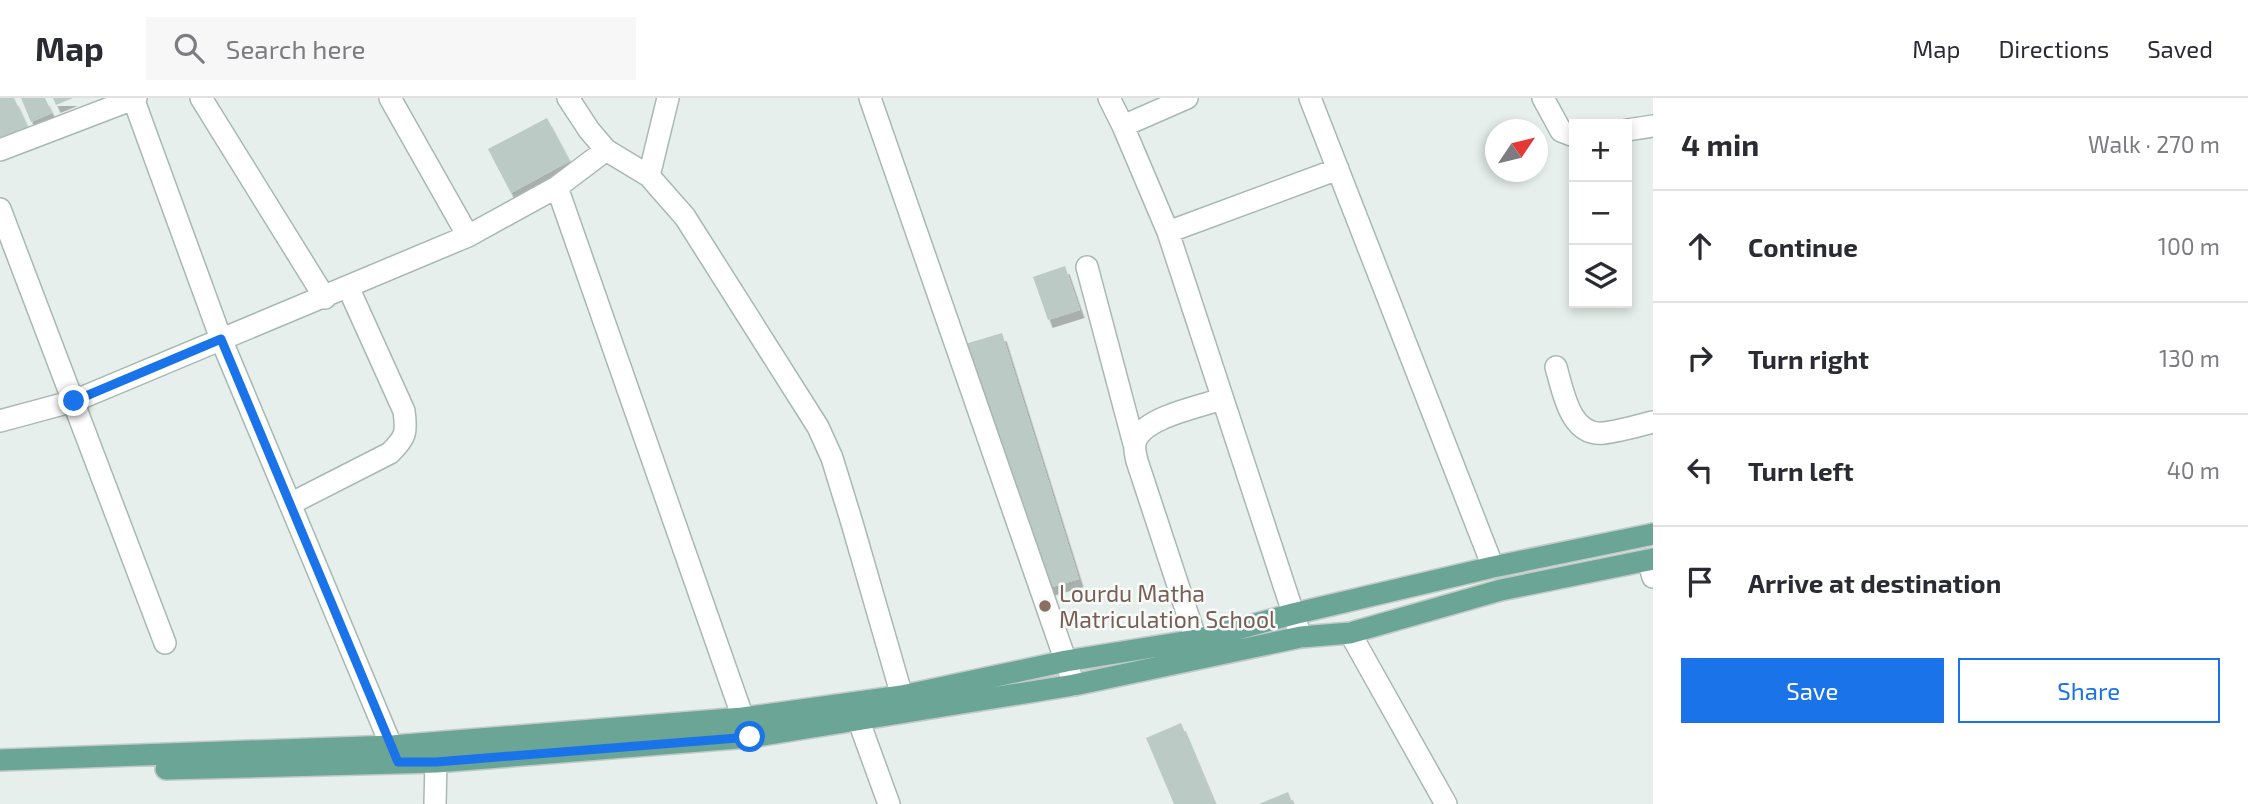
<!DOCTYPE html>
<html lang="en">
<head>
<meta charset="utf-8">
<style>
	:root { --surface:#fff; --page:#f7f7f7; --text:#2b2b33; --muted:#7c7c81; --line:#e1e1e2; --accent:#1a73e8 }
	body { margin:0; font-family:"Exo 2",sans-serif; background:var(--page); color:var(--text) }
	.controls { position:absolute; right:21px; top:21px; display:grid; overflow:hidden; border-radius:0px; box-shadow:0 4px 10px #0003 }
	.controls button { width:63px; height:63px; display:grid; place-items:center; padding:0; border:0; border-bottom:2px solid var(--line); background:var(--surface); color:var(--text); font:35px sans-serif }
	.compass { position:absolute; left:1485px; top:21px; width:63px; height:63px; border-radius:50%; background:var(--surface); box-shadow:0 4px 10px #0003; rotate:55deg }
	.stop { position:absolute; width:21px; height:21px; margin:-16px; border:5px solid #1a73e8; border-radius:50%; background:#fff }
	.stop.end { background:#1a73e8; border-color:#fff; box-shadow:0 2px 7px #0008 }
	.list { margin:0; padding:0; list-style:none }
	h2 { display:flex; justify-content:space-between; align-items:center; height:91px; margin:0; padding:0 28px; font-size:30px }
	h2 small { font-size:23px; font-weight:400; color:var(--muted) }
	.list li { display:grid; grid-template-columns:46px 1fr auto; gap:21px; align-items:center; box-sizing:border-box; height:112px; padding:0 28px; border-top:2px solid var(--line) }
	.list b { display:block; font-size:26px; white-space:nowrap }
	.list em { font-size:23px; font-style:normal; color:var(--muted) }
	.actions { display:flex; gap:14px; padding:21px 28px }
	.actions a { flex:1; padding:16px 0; border:2px solid var(--accent); border-radius:0px; text-align:center; font-size:24px; color:var(--accent) }
	.actions .main { background:var(--accent); color:#fff }
	.icon { flex:none; width:38px; height:38px; fill:none; stroke:currentColor; stroke-width:2; stroke-linecap:round; stroke-linejoin:round }
	.map { position:relative; flex:none; width:1653px; height:706px; overflow:hidden }
	header { display:flex; align-items:center; gap:42px; box-sizing:border-box; height:98px; padding:0 35px; background:var(--surface); border-bottom:2px solid var(--line) }
	header strong { font-size:33px }
	nav { display:flex; gap:38px; margin-inline-start:auto; font-size:24px }
	.search { width:490px; height:63px; background:var(--page); display:flex; align-items:center; gap:18px; box-sizing:border-box; padding:0 24px; border-radius:0px; color:var(--muted); font-size:26px }
	main { display:flex }
	aside { flex:1; background:var(--surface) }
	.map>svg:first-child { display:block }
</style>
</head>
<body>
<header>
<strong>Map</strong>
<div class="search"><svg class="icon" aria-label="search" viewBox="0 0 24 24"><circle cx="10" cy="10" r="6"/><path d="M15 15l6 6"/></svg>Search here</div>
<nav><a>Map</a><a>Directions</a><a>Saved</a></nav>
</header>
<main>
<div class="map">
<svg width="1653" height="706" viewBox="0 0 1653 706">
	<defs>
		<filter id="shadow"><feDropShadow dx="4.5" dy="8" stdDeviation="0" flood-color="#0004"/></filter>
	</defs>
	<rect width="100%" height="100%" fill="#e6efeb"/>
	<path fill="#bbcac4" filter="url(#shadow)" d="M0 0H14L28 30 0 43Z
		M21 0H45L52 15 31 24Z
		M53 0H73L56 7Z
		M547 20 570 63 511 95 488 51Z
		M1065 168 1080 212 1048 222 1033 179Z
		M1002 235 1079 481 1042 492 965 246Z
		M1181 625 1215 706H1174L1146 640Z
		M1288 694 1293 706H1259Z"/>
	<g fill="none" stroke-linecap="round" stroke-linejoin="round">
		<defs>
			<path id="minor" d="M133 0 221 241 398 664
				M201 0 325 200
				M390 0 468 138
				M568 0 589 32 606 52 649 78 685 119 818 329 832 360 852 425 906 612
				M870 0 1074 587
				M1109 0 1123 28
				M1187 0 1123 28 1168 134 1338 71
				M1310 0 1493 469
				M1543 0 1561 33 1574 38
				M1627 32 1653 28
				M0 52 136 0
				M649 78 668 0
				M557 89 743 620
				M0 111 165 545
				M1168 134 1301 539
				M1087 169 1134 346
				M1556 269C1563 293 1570 339 1604 335 1620 333 1637 328 1653 324
				M0 323 74 303 468 138 557 89 606 52
				M290 406 390 355C406 339 407 335 404 313L348 189
				M1648 462 1653 479
				M1350 535 1446 706
				M1201 557 1137 363C1136 359 1134 351 1135 346 1139 320 1199 309 1222 301
				M858 621 889 706
				M435 706 436 664"/>
			<path id="major" d="M0 662 392 648 743 620 902 598 1066 563 1196 542 1293 516 1493 469 1653 436
				M166 671 436 664 750 639 1074 587 1301 539 1350 535 1501 492 1653 461"/>
		</defs>
		<use href="#minor" stroke="#a8b8b2" stroke-width="24"/>
		<use href="#major" stroke="#c2cac8" stroke-width="24"/>
		<use href="#minor" stroke="#fff" stroke-width="21"/>
		<use href="#major" stroke="#6aa596" stroke-width="21"/>
	</g>
	<g fill="none" stroke-linecap="round" stroke-linejoin="round">
		<path stroke="#1a73e8" stroke-width="9" d="M74 303 221 241 398 664H436L750 639"/>
	</g>
	<circle fill="#8d6e63" stroke="#f7fbf9" stroke-width="2.5" cx="1045" cy="508" r="7"/>
	<g text-anchor="middle" dominant-baseline="central" stroke-width="5" stroke-linejoin="round" paint-order="stroke">
		<g font-size="23" fill="#785e54" stroke="#f7fbf9" text-anchor="start">
			<text x="1059" y="495">Lourdu Matha<tspan x="1059" dy="26">Matriculation School</tspan></text>
		</g>
	</g>
</svg>
<div class="controls">
<button>+</button>
<button>−</button>
<button><svg class="icon" aria-label="layers" viewBox="0 0 24 24"><path d="M12 4l9 5-9 5-9-5zM3 14l9 5 9-5"/></svg></button>
</div>
<svg class="compass" viewBox="-18 -18 36 36"><path d="M0-13l5 13h-10z" fill="#e53935"/><path d="M0 13l5-13h-10z" fill="#7c7c81"/></svg>
<div class="stop" style="left:750px;top:639px"></div>
<div class="stop end" style="left:74px;top:303px"></div>
</div>
<aside>
<h2>4 min<small>Walk · 270 m</small></h2>
<ul class="list">
<li><svg class="icon" aria-label="ahead" viewBox="0 0 24 24"><path d="M12 20V5M6 11l6-6 6 6"/></svg><div><b>Continue</b></div><em>100 m</em></li>
<li><svg class="icon" aria-label="right" viewBox="0 0 24 24"><path d="M7 20v-9h11M14 6l5 5-5 5"/></svg><div><b>Turn right</b></div><em>130 m</em></li>
<li><svg class="icon" aria-label="left" viewBox="0 0 24 24"><path d="M17 20v-9H6M10 6l-5 5 5 5"/></svg><div><b>Turn left</b></div><em>40 m</em></li>
<li><svg class="icon" aria-label="arrive" viewBox="0 0 24 24"><path d="M6 21V4h12l-3 4 3 4H6"/></svg><div><b>Arrive at destination</b></div></li>
</ul>
<div class="actions"><a class="main">Save</a><a>Share</a></div>
</aside>
</main>
</body>
</html>
